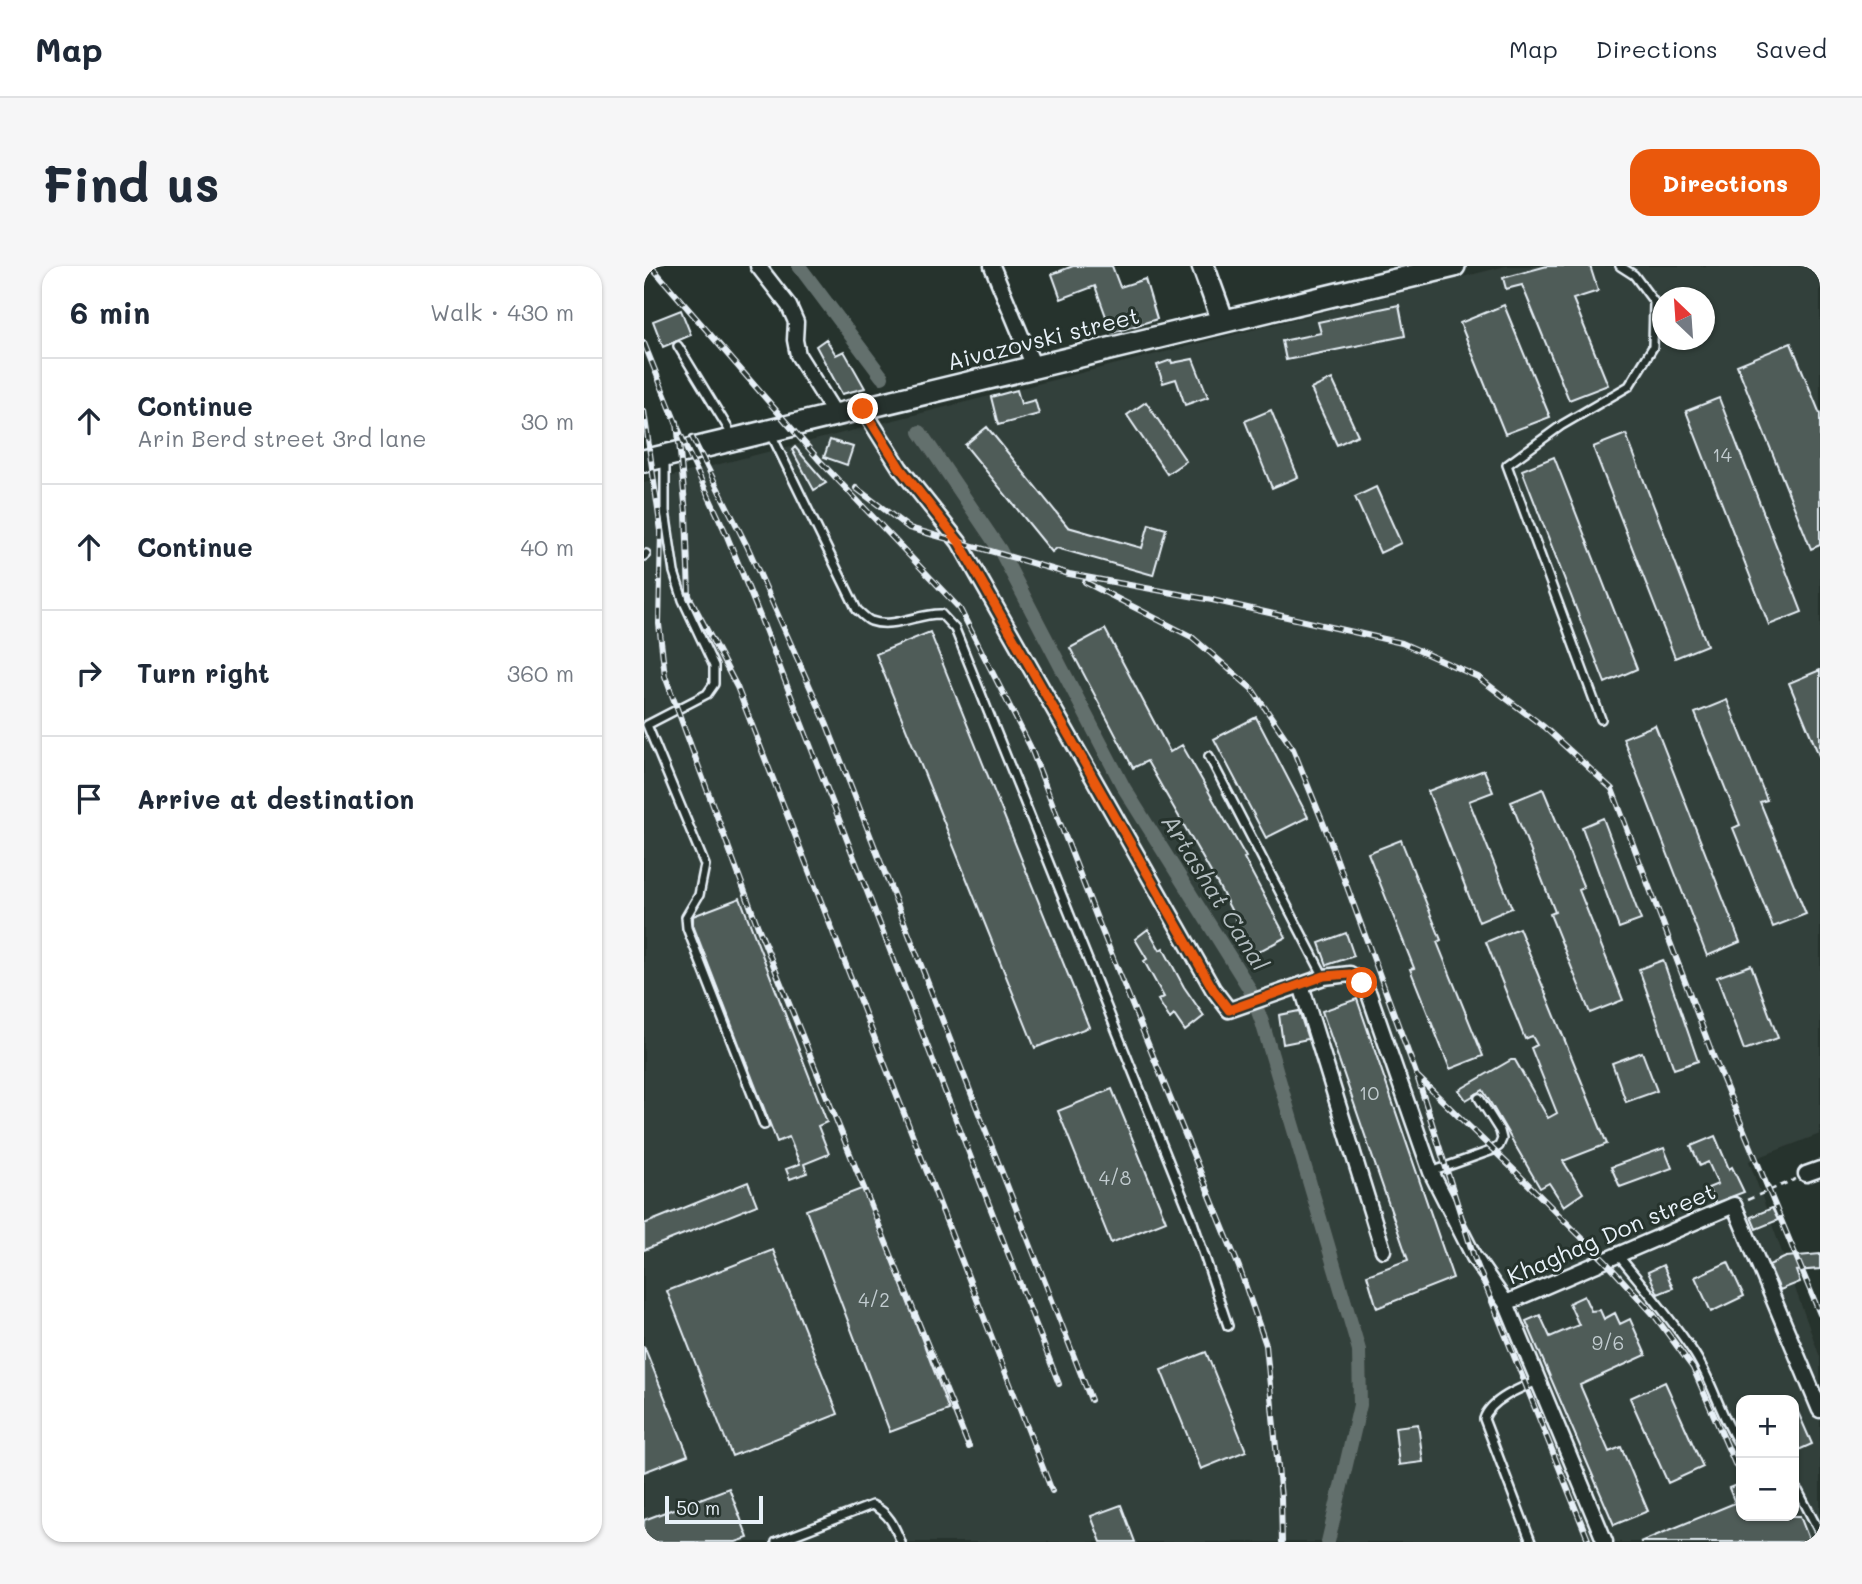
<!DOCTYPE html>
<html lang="en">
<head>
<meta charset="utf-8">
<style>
	:root { --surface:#fff; --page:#f6f6f7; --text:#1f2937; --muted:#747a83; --line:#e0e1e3; --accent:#ea580c }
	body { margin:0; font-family:Mali,sans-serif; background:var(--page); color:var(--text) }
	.controls { position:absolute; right:21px; bottom:21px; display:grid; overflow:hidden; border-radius:14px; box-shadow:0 2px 5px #0004 }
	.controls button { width:63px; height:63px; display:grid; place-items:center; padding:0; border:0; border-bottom:2px solid var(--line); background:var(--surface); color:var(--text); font:35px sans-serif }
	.compass { position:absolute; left:1008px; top:21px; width:63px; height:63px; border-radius:50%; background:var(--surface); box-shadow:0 2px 5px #0004; rotate:335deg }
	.scale { position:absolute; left:21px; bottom:18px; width:98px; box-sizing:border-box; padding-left:7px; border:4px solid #e8f1f8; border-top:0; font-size:19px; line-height:24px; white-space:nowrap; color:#e8f1f8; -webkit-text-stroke:5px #26332d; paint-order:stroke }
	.stop { position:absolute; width:21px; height:21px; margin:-16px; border:5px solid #ea580c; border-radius:50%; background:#fff }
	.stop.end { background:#ea580c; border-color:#fff; box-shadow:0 2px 7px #0008 }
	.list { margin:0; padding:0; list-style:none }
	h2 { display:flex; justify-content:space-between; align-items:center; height:91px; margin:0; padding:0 28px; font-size:30px }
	h2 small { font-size:23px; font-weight:400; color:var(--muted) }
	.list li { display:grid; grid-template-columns:46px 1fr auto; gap:21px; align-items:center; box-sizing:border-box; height:126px; padding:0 28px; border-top:2px solid var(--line) }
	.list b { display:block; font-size:26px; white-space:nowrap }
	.list p { margin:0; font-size:23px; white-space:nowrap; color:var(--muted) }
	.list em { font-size:23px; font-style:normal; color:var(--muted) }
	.icon { flex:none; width:38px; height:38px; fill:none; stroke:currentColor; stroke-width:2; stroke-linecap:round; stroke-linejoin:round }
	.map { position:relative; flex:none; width:1176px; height:1276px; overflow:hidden; border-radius:21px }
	header { display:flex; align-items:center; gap:42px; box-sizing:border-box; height:98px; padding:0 35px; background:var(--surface); border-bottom:2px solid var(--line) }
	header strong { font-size:33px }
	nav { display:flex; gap:38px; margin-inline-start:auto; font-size:24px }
	.intro { display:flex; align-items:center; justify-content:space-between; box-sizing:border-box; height:168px; padding:0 42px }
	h1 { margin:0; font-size:49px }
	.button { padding:18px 32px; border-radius:21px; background:var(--accent); color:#fff; font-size:24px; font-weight:700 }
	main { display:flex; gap:42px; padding:0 42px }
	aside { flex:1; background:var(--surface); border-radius:21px; box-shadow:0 2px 5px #0004 }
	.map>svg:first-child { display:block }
</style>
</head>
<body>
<header>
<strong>Map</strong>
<nav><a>Map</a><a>Directions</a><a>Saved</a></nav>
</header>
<div class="intro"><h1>Find us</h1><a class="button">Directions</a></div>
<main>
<aside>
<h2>6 min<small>Walk · 430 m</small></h2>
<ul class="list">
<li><svg class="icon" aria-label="ahead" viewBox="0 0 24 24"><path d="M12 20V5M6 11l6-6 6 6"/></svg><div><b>Continue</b><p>Arin Berd street 3rd lane</p></div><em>30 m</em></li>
<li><svg class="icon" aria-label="ahead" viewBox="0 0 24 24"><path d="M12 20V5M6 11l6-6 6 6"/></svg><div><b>Continue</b></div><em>40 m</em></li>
<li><svg class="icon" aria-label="right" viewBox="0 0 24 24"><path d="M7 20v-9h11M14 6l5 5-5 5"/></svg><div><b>Turn right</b></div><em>360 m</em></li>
<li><svg class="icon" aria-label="arrive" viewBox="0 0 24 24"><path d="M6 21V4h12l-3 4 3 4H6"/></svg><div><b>Arrive at destination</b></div></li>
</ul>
</aside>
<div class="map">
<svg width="1176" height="1276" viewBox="0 0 1176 1276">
	<rect width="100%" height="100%" fill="#26332d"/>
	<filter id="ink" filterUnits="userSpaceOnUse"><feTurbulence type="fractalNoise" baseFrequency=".0143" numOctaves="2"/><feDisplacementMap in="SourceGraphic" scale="14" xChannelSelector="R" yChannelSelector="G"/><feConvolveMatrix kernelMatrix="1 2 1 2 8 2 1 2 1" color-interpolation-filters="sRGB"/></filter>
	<g filter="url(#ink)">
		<path fill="#333f3a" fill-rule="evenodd" d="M862 0H1176V868L1105 895 1176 1091V1276H0V217ZM1018 32H1060V74H1018ZM1097 1134H1150V1250H1097Z"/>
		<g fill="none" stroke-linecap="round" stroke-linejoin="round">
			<path stroke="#636f6d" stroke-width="14" d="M155 0 238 111
				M276 166 356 284 480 522 605 722 618 756 715 1084 716 1139 684 1276"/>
		</g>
		<path fill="#505c59" stroke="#e8f1f8" stroke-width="2" d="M429 0H468L476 21 501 13 513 53 468 67 451 20 417 33 408 8Z
			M903 0H946L954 25 929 33 964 119 925 134 878 19 862 23 859 12Z
			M755 39 761 70 642 94 638 75 677 67 674 56Z
			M860 39 906 151 861 168 816 57Z
			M37 44 47 69 19 81 9 55Z
			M182 73 192 89 200 85 221 122 198 128 172 80Z
			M1147 77 1176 148V279L1167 283 1093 99Z
			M549 93 564 131 541 139 532 113 519 117 513 99 527 94 528 97Z
			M688 113 714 169 693 179 667 123Z
			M373 124 377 138 391 134 395 148 354 159 347 131Z
			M1075 132 1158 346 1125 359 1042 145Z
			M502 136 542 195 523 208 483 149Z
			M627 144 654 211 628 222 601 155Z
			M343 161 424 261 498 282 505 258 522 263 509 309 413 282 408 286 321 179Z
			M982 168 1063 379 1031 392 949 181Z
			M186 174 209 181 203 199 180 191Z
			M151 181 182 217 170 224 148 184Z
			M910 191 993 403 961 417 878 204Z
			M732 221 757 277 736 287 711 231Z
			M461 363 526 486 538 479 602 591 600 592 642 671 610 688 573 617 503 495 489 502 426 382Z
			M286 366 445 761 391 782 232 388Z
			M1176 404V492L1145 417Z
			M1083 434 1123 534 1116 536 1162 648 1129 661 1089 562 1096 559 1051 447Z
			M612 451 664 551 622 572 570 473Z
			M1011 459 1096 676 1063 690 979 472Z
			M840 504 849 526 825 535 868 642 835 656 784 525Z
			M899 523 940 622 935 624 979 734 946 747 906 648 911 646 867 536Z
			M959 552 997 654 975 662 938 561Z
			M757 574 797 674 793 676 839 790 806 803 766 703 770 702 724 587Z
			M96 632 183 856 174 860 185 888 160 898 163 907 146 913 142 903 156 898 145 871 133 876 49 659V650Z
			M875 662 963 878 919 895 939 927 920 940 905 917 896 922 839 824 822 834 815 824 867 794H871L904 852 913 847 887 782 893 779 888 770 881 773 842 676Z
			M504 663 516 684 519 682 540 721 560 750 541 765 530 749 526 753 514 734 520 731 500 695 503 693 491 673Z
			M702 667 710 690 683 699 675 677Z
			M1019 694 1054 795 1030 803 995 703Z
			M1107 699 1134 772 1100 784 1073 711Z
			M713 733 809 1012 733 1042 723 1009 764 994 678 745Z
			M655 745 664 773 639 778 635 749Z
			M998 786 1013 825 982 836 968 797Z
			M468 823 522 955 467 977 414 845Z
			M1071 870 1085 903 1088 901 1100 926 1071 937 1064 922 1074 918 1064 896 1056 900 1047 880Z
			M1020 882 1028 902 976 921 967 901Z
			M104 916 113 939 0 984V958Z
			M220 922 305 1144 246 1166 162 944Z
			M1128 942 1134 954 1112 963 1107 951Z
			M129 984 194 1148 88 1190 23 1025Z
			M1176 988V1003L1152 1005 1156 1016 1136 1024 1125 999 1142 991Z
			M1084 996 1100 1030 1067 1046 1051 1011Z
			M1019 999 1029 1022 1014 1028 1004 1006Z
			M940 1030 947 1045 956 1044 960 1053 971 1047 976 1058 986 1053 1002 1089 936 1119 965 1186 977 1181 1004 1245 970 1259 882 1055 896 1049 906 1071 922 1064 935 1059 925 1037Z
			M0 1080 44 1189 0 1206Z
			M562 1086 602 1185 557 1203 517 1104Z
			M1021 1116 1059 1201 1024 1217 986 1132Z
			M1150 1137 1168 1178 1150 1186Z
			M774 1158 779 1196 755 1199 751 1161Z
			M1097 1217V1250H1156L1166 1276H996L1091 1237 1085 1222Z
			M85 1222 104 1272 92 1276H0V1254Z
			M477 1239 491 1276H457L447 1250Z"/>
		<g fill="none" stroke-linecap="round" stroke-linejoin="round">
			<defs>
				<path id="lane" d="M34 80 90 172
					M127 168 213 344C217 347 222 353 227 355 249 363 275 347 297 348L311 363 548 953 584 1060
					M21 193V245L30 306 39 334 70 400V418L63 428 3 459 61 599 55 629 42 651 43 662 120 859
					M0 290 2 288
					M957 453 863 199 918 159 985 120 1009 81 1010 36 990 9 976 0
					M565 490 680 711
					M787 906 849 884 855 880 858 873 856 865 835 832
					M974 989C999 1020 1026 1051 1048 1084 1069 1114 1076 1151 1097 1181
					M1150 1217 1176 1267
					M132 1276 228 1239C245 1247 250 1259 257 1276
					M887 1276 840 1153C846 1134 876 1122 894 1115"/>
				<path id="street" d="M114 0 145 40 152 56 151 74 154 89 191 148
					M348 0 391 103
					M219 143 256 202 315 276 569 723 585 744 680 711 706 708 718 717 725 728 787 906 830 991 862 1037 961 1276
					M657 719 739 984
					M1162 908 1176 903
					M862 1037 1090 939 1176 1144"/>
				<path id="secondary" d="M559 0 579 55
					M0 195 810 0"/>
			</defs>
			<use href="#lane" stroke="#e8f1f8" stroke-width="12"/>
			<use href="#street" stroke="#e8f1f8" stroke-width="19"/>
			<use href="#secondary" stroke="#e8f1f8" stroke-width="26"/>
			<path stroke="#e8f1f8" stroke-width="2.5" stroke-dasharray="7 5" stroke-linecap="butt" d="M1103 934 1152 913"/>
			<use href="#lane" stroke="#26332d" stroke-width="7"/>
			<use href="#street" stroke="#26332d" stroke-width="14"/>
			<use href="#secondary" stroke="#26332d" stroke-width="21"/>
			<defs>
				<path id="rail" d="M7 0 176 195 316 343 386 480 454 655 595 1001 622 1079 637 1232 638 1276
					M0 77 43 184 80 263 115 348 415 1118
					M0 145 17 265 15 358 21 410 114 661 325 1181
					M33 156 42 247 45 330 93 421 408 1225
					M48 171 104 282 183 459 447 1134
					M212 222 265 262 336 282 425 308 568 334 758 377 834 411 900 461 968 523 1070 792 1176 1048
					M441 316 548 371 608 423 649 483 682 564 773 810 871 905 961 995 1010 1049 1049 1102 1092 1200
					M774 813 830 991 945 1276"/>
			</defs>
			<use href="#rail" stroke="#e8f1f8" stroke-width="6"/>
			<use href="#rail" stroke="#26332d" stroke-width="3.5" stroke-dasharray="10" stroke-linecap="butt"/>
		</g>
	</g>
	<g fill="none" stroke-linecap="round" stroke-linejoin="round" filter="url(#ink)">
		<path stroke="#ea580c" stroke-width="9" d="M219 143 256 202 315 276 569 723 585 744 680 710 706 708 718 717"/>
	</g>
	<g text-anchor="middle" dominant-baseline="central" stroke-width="6" stroke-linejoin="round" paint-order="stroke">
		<g font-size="19" fill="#c2ccd0">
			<text x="1078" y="188">14</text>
			<text x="725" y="826">10</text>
			<text x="471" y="911">4/8</text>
			<text x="230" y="1033">4/2</text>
			<text x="964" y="1076">9/6</text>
		</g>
		<g font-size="23" fill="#e8f1f8" stroke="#26332d">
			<text transform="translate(399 72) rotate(-14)">Aivazovski street</text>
			<text transform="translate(967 967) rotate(-23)">Khaghag Don street</text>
		</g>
		<g font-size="24" font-style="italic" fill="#b3bdc0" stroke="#26332d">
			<text transform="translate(572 626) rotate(58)">Artashat Canal</text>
		</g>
	</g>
</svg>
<div class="controls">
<button>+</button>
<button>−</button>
</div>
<svg class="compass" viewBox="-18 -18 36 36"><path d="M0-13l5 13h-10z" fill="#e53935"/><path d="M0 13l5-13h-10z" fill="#747a83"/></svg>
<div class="scale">50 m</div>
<div class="stop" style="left:718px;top:717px"></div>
<div class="stop end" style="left:219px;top:143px"></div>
</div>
</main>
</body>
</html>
